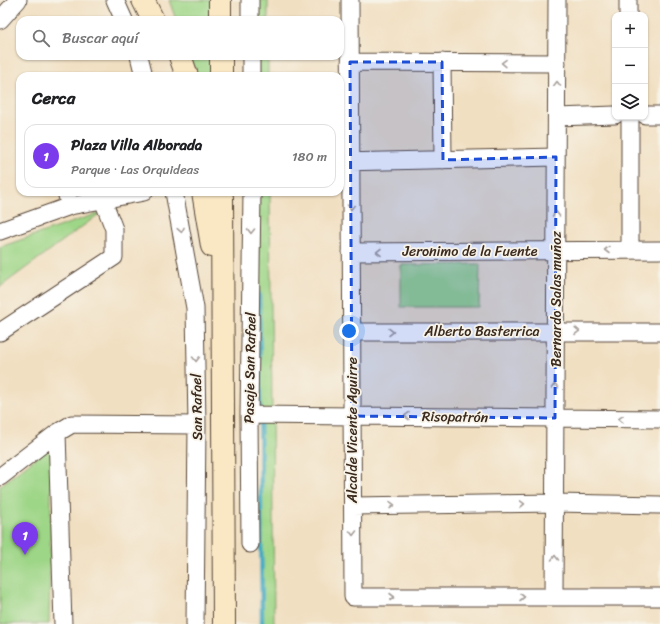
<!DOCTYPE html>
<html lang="es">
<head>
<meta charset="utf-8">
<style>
	:root { --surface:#fff; --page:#f2f2f2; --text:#202124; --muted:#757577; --line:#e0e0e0; --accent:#7c3aed }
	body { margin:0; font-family:Sriracha,sans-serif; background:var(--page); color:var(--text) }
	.controls { position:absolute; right:12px; top:12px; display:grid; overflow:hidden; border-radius:8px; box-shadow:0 1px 3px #0004 }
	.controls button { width:36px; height:36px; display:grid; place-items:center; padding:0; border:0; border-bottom:1px solid var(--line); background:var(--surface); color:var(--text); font:20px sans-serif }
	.you { position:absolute; left:349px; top:331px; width:14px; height:14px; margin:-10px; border:3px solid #fff; border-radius:50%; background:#1a73e8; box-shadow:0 0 0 6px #1a73e833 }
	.badge { display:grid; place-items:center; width:26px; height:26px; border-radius:50%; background:var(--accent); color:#fff; font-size:13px; font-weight:700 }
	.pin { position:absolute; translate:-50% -33px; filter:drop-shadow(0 1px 2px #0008) }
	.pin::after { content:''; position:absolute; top:21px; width:14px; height:12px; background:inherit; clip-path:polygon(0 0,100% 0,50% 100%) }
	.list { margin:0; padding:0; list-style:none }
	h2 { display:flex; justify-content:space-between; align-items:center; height:52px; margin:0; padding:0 16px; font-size:17px }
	h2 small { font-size:13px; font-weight:400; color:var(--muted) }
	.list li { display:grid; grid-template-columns:26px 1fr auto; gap:12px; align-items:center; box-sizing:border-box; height:64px; margin:0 8px 8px; padding:0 8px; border:1px solid var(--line); border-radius:12px }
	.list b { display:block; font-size:15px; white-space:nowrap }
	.list p { margin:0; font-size:13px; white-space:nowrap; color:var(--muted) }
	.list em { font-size:13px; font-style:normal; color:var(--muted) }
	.icon { flex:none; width:22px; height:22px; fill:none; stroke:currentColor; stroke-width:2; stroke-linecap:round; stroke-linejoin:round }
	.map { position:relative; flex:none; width:660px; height:624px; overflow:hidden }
	.search { position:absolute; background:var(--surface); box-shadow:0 1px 3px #0004; left:16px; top:16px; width:328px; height:44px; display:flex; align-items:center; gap:10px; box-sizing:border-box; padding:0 14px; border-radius:12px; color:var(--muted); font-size:15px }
	.panel { position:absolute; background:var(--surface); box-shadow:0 1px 3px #0004; left:16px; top:72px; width:328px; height:124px; border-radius:12px }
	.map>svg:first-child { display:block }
</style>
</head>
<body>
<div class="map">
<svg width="660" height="624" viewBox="0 0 660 624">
	<rect width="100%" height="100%" fill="#f7f3e8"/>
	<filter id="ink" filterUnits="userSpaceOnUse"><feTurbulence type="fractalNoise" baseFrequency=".025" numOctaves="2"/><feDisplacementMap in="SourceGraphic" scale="8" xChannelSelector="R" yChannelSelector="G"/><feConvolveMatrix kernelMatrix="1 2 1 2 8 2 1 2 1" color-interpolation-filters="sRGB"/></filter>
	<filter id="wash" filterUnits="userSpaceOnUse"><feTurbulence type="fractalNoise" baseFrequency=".012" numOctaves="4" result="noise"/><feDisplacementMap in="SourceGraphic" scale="16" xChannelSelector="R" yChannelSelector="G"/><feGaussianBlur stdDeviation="0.9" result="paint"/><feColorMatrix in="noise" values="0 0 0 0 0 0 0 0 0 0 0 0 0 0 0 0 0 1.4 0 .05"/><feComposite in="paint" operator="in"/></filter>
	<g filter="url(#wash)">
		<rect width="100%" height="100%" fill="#f1dfc1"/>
		<path fill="#9ed687" stroke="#6c8052" d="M169 0H213L214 20H176Z
			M256 0H268V20H256Z
			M189 56H215V76H197Z
			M257 56H268V76H257Z
			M258 192H270L274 624H262Z
			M102 212 0 287V247Z
			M480 264 479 307H401V265Z
			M52 445 49 624H0V486Z"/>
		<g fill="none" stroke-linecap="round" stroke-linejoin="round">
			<path stroke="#41a8c1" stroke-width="4.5" d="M259 294 262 624"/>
		</g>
	</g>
	<g filter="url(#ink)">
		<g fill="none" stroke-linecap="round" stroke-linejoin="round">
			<defs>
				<path id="street" d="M115 0 124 20
					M250 0V20
					M350 0 353 597H660
					M628 0V15
					M0 20 18 0
					M139 56 144 76
					M251 56V76
					M350 62 557 63
					M442 62 443 160
					M645 115H660
					M557 117 615 115
					M341 162 556 157
					M66 192 70 206
					M174 192 195 308 197 425 195 624
					M0 231 70 206 144 192
					M630 250V117
					M351 252 660 250
					M0 332 114 257V229L103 200
					M352 332H660
					M249 415 660 419
					M57 433 63 624
					M0 477 57 433 72 424 197 425
					M353 506 555 503 660 505
					M250 544 249 415 252 192
					M554 597 557 0"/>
				<path id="secondary" d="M143 0 153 20
					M220 0V20
					M180 56 187 76
					M221 56V76
					M203 192 212 246
					M221 192 222 198 224 624"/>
			</defs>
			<use href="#street" stroke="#564536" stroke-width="19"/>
			<use href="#secondary" stroke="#564536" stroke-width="24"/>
			<use href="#street" stroke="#fff" stroke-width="17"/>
			<use href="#secondary" stroke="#fae7c3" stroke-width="22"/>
		</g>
		<defs><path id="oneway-chevron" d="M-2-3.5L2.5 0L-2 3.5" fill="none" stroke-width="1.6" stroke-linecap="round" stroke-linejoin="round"/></defs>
		<g stroke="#a79f9a">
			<use href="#oneway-chevron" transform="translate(504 63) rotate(-179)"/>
			<use href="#oneway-chevron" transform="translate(557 84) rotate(-90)"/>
			<use href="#oneway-chevron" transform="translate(351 207) rotate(90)"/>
			<use href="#oneway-chevron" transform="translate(556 214) rotate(-90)"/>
			<use href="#oneway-chevron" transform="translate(181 230) rotate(80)"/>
			<use href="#oneway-chevron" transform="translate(251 231) rotate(91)"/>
			<use href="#oneway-chevron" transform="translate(607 250) rotate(180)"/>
			<use href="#oneway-chevron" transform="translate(379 252) rotate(180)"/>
			<use href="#oneway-chevron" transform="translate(577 331) rotate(1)"/>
			<use href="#oneway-chevron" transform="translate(391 332)"/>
			<use href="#oneway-chevron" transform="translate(196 359) rotate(89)"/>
			<use href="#oneway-chevron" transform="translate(555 386) rotate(-90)"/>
			<use href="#oneway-chevron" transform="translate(407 416) rotate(-179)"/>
			<use href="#oneway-chevron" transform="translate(621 419) rotate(-179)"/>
			<use href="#oneway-chevron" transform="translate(522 504) rotate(-1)"/>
			<use href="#oneway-chevron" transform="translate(392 505) rotate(-1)"/>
			<use href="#oneway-chevron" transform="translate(353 533) rotate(90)"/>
			<use href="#oneway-chevron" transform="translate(555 558) rotate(-90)"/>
			<use href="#oneway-chevron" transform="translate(392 597)"/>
			<use href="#oneway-chevron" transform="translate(522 597)"/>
		</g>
	</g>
	<path fill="#1d4ed8" fill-opacity="0.2" stroke="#1d4ed8" stroke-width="3" stroke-dasharray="8 5" stroke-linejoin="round" d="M350 62H442L443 160 556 157 555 418 352 416Z"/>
	<g text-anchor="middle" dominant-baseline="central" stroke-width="3.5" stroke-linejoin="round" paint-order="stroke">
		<g font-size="14" fill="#3b2a1e" stroke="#f7f3e8">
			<text x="470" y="251">Jeronimo de la Fuente</text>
			<text transform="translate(556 299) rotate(-90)">Bernardo Salas muñoz</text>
			<text x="482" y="331">Alberto Basterrica</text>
			<text transform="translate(250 368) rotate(-89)">Pasaje San Rafael</text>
			<text transform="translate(197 407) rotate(-91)">San Rafael</text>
			<text transform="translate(455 417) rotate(1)">Risopatrón</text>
			<text transform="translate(352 430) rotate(-90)">Alcalde Vicente Aguirre</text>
		</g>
	</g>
</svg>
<div class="controls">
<button>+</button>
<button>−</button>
<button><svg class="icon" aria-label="layers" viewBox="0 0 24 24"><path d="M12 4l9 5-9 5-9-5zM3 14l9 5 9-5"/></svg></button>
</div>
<div class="you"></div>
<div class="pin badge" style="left:25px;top:555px">1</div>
<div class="search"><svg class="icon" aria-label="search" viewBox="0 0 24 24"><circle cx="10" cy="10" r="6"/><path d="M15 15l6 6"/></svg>Buscar aquí</div>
<section class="panel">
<h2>Cerca<small></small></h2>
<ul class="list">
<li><span class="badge">1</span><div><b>Plaza Villa Alborada</b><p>Parque · Las Orquideas</p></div><em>180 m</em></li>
</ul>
</section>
</div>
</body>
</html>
